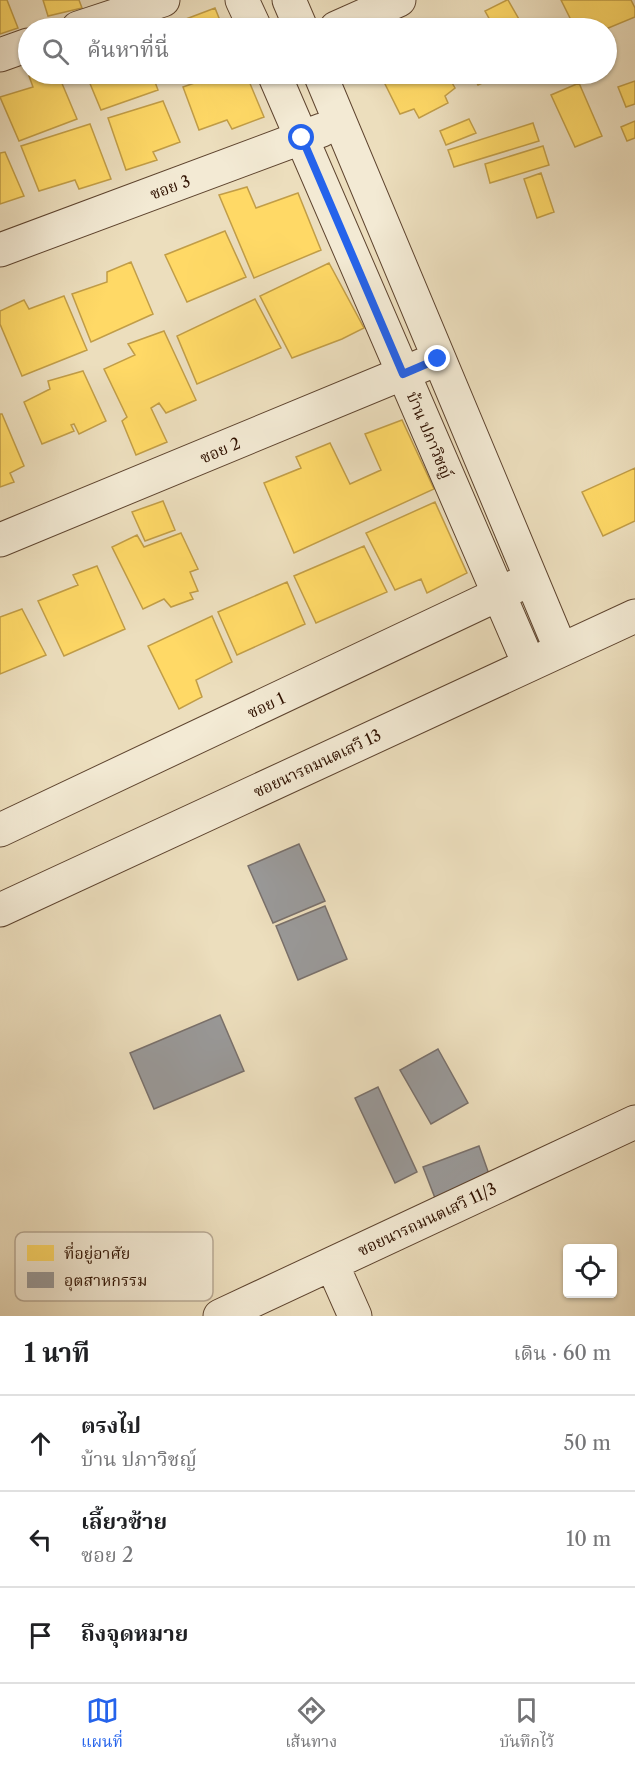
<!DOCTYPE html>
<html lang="th">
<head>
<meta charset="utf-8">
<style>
	:root { --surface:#fff; --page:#f6f6f6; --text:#202124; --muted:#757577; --line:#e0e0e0; --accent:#2563eb }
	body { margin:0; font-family:"Libre Caslon Text","Noto Serif Thai",serif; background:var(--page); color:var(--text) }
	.controls { position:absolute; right:18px; bottom:18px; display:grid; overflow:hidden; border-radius:6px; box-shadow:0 2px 4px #0004 }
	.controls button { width:54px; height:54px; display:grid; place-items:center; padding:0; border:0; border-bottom:2px solid var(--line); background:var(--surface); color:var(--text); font:30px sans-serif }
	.stop { position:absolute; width:18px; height:18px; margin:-14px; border:4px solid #2563eb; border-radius:50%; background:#fff }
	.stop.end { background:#2563eb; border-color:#fff; box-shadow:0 2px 6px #0008 }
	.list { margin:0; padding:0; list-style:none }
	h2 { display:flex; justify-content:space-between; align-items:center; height:78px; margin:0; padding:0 24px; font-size:26px }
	h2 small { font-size:20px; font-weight:400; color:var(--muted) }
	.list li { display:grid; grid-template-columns:39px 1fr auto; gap:18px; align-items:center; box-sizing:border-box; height:96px; padding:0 24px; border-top:2px solid var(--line) }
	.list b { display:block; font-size:22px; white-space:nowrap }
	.list p { margin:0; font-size:20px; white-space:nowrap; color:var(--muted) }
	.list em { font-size:20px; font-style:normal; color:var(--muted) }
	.icon { flex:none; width:33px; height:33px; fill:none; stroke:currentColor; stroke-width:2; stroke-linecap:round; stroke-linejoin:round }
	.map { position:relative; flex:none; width:635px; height:1316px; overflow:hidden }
	.search { position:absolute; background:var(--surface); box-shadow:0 2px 4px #0004; left:18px; right:18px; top:18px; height:66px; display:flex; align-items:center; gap:15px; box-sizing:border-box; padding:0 21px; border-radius:33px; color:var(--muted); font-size:22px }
	.sheet { height:366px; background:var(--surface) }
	nav { display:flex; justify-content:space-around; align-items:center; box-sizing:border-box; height:84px; border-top:2px solid var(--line); background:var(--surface); font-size:16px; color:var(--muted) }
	nav a { display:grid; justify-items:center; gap:3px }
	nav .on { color:var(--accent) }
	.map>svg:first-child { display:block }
</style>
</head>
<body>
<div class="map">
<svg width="635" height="1316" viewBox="0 0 635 1316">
	<rect width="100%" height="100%" fill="#ecdebd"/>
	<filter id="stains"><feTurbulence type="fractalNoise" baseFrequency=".00333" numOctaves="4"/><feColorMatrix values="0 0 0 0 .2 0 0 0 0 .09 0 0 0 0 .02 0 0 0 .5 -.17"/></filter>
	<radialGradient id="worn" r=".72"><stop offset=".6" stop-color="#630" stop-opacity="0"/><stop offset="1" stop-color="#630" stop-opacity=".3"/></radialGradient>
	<path fill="#ffd966" stroke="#c19d47" stroke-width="1.5" d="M0 0H7L18 28 0 34Z
		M43 0H79L82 8 48 16Z
		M507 0H508L524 28H477L491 22 485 11Z
		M561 0H631L635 8V17L606 29 575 28Z
		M215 8 223 28H189L186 19Z
		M36 74H58L77 119 19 141 0 97 33 87 29 76Z
		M86 74H152L158 90 101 110Z
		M177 74H203L181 82Z
		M220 74H246L264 117 232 129 227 120 199 130 183 87Z
		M380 74H447L455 88 445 96 448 103 419 118 414 109 400 114Z
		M472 74H502L478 85Z
		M635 81V104L626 107 618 87Z
		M579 83 602 136 575 147 551 95Z
		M163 101 180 142 153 152 157 160 126 170 108 118Z
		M469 119 476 133 446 145 440 131Z
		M635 121V138L627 141 621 127Z
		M533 123 539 141 454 167 448 150Z
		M90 124 111 179 79 189 75 180 39 191 21 146Z
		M543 146 549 165 490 183 485 164Z
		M5 152 24 196 0 204V153Z
		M541 173 554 212 537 218 524 179Z
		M247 187 256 208 298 193 321 250 254 278 219 195Z
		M225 231 246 277 187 302 165 255Z
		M131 262 153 314 91 342 72 294 107 282V272Z
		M329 263 364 328 342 339 292 358 260 296Z
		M64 296 87 350 22 376 0 324V311L24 300 29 309Z
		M255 299 281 348 197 384 177 336Z
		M164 331 196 400 166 413 159 403 151 408 167 442 136 455 122 421 127 417 104 369 135 355 128 344Z
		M83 371 106 421 79 434 74 424 71 425 74 431 42 444 24 402 50 389 48 381Z
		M0 414H2L24 466 10 473 14 482 0 487Z
		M402 420 434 489 294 553 264 483 301 468 296 457 330 443 350 484 381 470 365 434Z
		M635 468V521L603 536 582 492Z
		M163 501 175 530 145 541 132 512Z
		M435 502 467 573 427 593 421 579 395 590 366 533Z
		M181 533 198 569 190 572 198 591 190 593 193 599 171 607 164 599 143 609 112 547 137 535 144 547Z
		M364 546 387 592 316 623 294 576Z
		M97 566 125 629 64 656 38 601 78 585 73 575Z
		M287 582 305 624 237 655 218 612Z
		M22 609 46 655 0 674V617Z
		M212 616 232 662 196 680 202 697 179 709 148 646Z"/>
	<path fill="#999" stroke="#79706b" stroke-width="1.5" d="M299 844 325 901 273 923 248 866Z
		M325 906 347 959 298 980 276 926Z
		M220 1015 244 1071 154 1109 130 1053Z
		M438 1049 468 1103 431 1124 400 1070Z
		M378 1087 417 1172 395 1183 355 1098Z
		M479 1146 490 1177 435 1198 423 1167Z"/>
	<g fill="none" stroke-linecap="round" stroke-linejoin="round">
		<defs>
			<path id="minor" d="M242 0 255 28
				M289 0 301 28
				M78 28 163 0
				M336 28 399 0
				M0 55 28 45
				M274 74 529 664
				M320 74 561 650
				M0 250 322 130
				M0 540 423 365
				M0 830 518 585
				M0 910 635 616
				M332 1264 355 1316
				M220 1316 635 1122"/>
		</defs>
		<use href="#minor" stroke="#5e442f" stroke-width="35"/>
		<use href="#minor" stroke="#f3ead4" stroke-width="33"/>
	</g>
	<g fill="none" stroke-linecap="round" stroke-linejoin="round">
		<path stroke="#2563eb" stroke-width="8" d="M302 138 403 374 438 359"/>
	</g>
	<g text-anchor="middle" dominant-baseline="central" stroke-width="6" stroke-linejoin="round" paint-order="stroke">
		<g font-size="16" fill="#2f1100" stroke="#f3ead4">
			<text transform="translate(170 187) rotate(-20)">ซอย 3</text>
			<text transform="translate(430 435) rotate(67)">บ้าน ปภาวิชญ์</text>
			<text transform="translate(220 450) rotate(-23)">ซอย 2</text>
			<text transform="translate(266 705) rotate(-25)">ซอย 1</text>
			<text transform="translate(317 763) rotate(-25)">ซอยนารถมนตเสวี 13</text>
			<text transform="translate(427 1219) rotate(-25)">ซอยนารถมนตเสวี 11/3</text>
		</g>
	</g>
	<rect x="15" y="1232" width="198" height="69" rx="9" fill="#f3ead4" stroke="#b8a994" stroke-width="1.5"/>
	<rect x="27" y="1245" width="27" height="16" fill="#ffd966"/>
	<rect x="27" y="1272" width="27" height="16" fill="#999"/>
	<g font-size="16" fill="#2f1100">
		<text x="64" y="1259">ที่อยู่อาศัย</text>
		<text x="64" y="1286">อุตสาหกรรม</text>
	</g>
	<rect width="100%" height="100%" filter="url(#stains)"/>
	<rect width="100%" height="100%" fill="url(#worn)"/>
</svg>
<div class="controls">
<button><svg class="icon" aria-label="locate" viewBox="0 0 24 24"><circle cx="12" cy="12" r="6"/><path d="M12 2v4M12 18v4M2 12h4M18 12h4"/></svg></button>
</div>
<div class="stop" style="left:302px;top:138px"></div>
<div class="stop end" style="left:438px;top:359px"></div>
<div class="search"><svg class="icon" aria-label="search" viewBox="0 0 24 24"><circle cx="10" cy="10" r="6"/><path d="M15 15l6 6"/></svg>ค้นหาที่นี่</div>
</div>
<section class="sheet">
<h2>1 นาที<small>เดิน · 60 m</small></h2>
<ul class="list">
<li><svg class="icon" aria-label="ahead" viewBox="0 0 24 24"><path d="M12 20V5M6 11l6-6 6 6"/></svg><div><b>ตรงไป</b><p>บ้าน ปภาวิชญ์</p></div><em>50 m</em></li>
<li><svg class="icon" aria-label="left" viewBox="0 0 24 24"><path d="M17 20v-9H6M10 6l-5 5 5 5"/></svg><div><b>เลี้ยวซ้าย</b><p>ซอย 2</p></div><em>10 m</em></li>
<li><svg class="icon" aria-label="arrive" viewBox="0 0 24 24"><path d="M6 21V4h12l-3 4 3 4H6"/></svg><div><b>ถึงจุดหมาย</b></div></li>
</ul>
</section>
<nav>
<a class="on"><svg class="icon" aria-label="map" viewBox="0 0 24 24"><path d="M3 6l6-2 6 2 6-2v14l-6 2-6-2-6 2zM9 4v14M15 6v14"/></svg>แผนที่</a>
<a><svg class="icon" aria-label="directions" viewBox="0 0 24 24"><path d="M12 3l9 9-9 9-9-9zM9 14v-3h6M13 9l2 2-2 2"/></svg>เส้นทาง</a>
<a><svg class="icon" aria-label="saved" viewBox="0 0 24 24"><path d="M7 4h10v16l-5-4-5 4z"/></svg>บันทึกไว้</a>
</nav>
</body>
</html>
